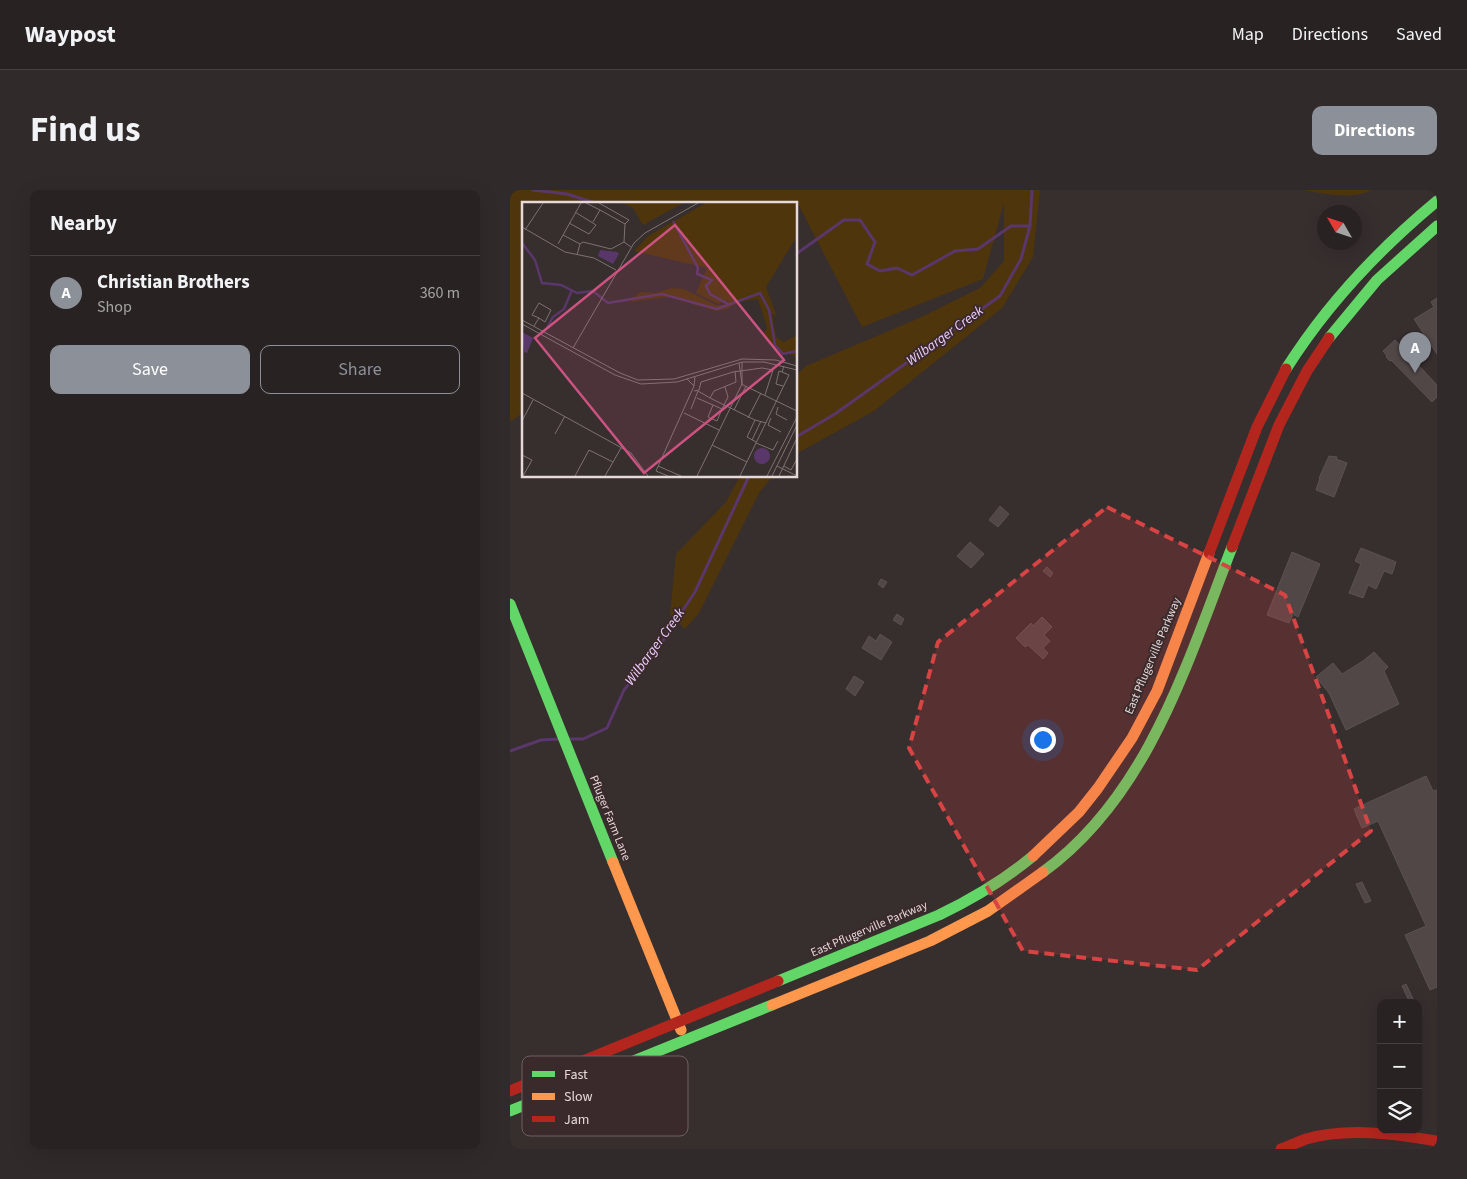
<!DOCTYPE html>
<html lang="en">
<head>
<meta charset="utf-8">
<style>
	:root { --surface:#292222; --page:#312a2a; --text:#f1f3f6; --muted:#a5a4a5; --line:#453f40; --accent:#8c9099 }
	body { margin:0; font-family:"Source Sans 3",sans-serif; background:var(--page); color:var(--text) }
	.controls { position:absolute; right:15px; bottom:15px; display:grid; overflow:hidden; border-radius:10px; box-shadow:0 5px 20px #0002 }
	.controls button { width:45px; height:45px; display:grid; place-items:center; padding:0; border:0; border-bottom:1px solid var(--line); background:var(--surface); color:var(--text); font:25px sans-serif }
	.compass { position:absolute; left:807px; top:15px; width:45px; height:45px; border-radius:50%; background:var(--surface); box-shadow:0 5px 20px #0002; rotate:309deg }
	.you { position:absolute; left:532px; top:549px; width:18px; height:18px; margin:-12px; border:4px solid #fff; border-radius:50%; background:#1a73e8; box-shadow:0 0 0 8px #1a73e833 }
	.badge { display:grid; place-items:center; width:32px; height:32px; border-radius:50%; background:var(--accent); color:#fff; font-size:16px; font-weight:700 }
	.pin { position:absolute; translate:-50% -41px; filter:drop-shadow(0 1px 2px #0008) }
	.pin::after { content:''; position:absolute; top:26px; width:18px; height:15px; background:inherit; clip-path:polygon(0 0,100% 0,50% 100%) }
	.list { margin:0; padding:0; list-style:none }
	h2 { display:flex; justify-content:space-between; align-items:center; height:65px; margin:0; padding:0 20px; font-size:21px }
	h2 small { font-size:16px; font-weight:400; color:var(--muted) }
	.list li { display:grid; grid-template-columns:32px 1fr auto; gap:15px; align-items:center; box-sizing:border-box; height:75px; padding:0 20px; border-top:1px solid var(--line) }
	.list b { display:block; font-size:19px; white-space:nowrap }
	.list p { margin:0; font-size:16px; white-space:nowrap; color:var(--muted) }
	.list em { font-size:16px; font-style:normal; color:var(--muted) }
	.actions { display:flex; gap:10px; padding:15px 20px }
	.actions a { flex:1; padding:11px 0; border:1px solid var(--accent); border-radius:10px; text-align:center; font-size:18px; color:var(--accent) }
	.actions .main { background:var(--accent); color:#fff }
	.icon { flex:none; width:28px; height:28px; fill:none; stroke:currentColor; stroke-width:2; stroke-linecap:round; stroke-linejoin:round }
	.map { position:relative; flex:none; width:927px; height:959px; overflow:hidden; border-radius:10px }
	header { display:flex; align-items:center; gap:30px; box-sizing:border-box; height:70px; padding:0 25px; background:var(--surface); border-bottom:1px solid var(--line) }
	header strong { font-size:24px }
	nav { display:flex; gap:28px; margin-inline-start:auto; font-size:18px }
	.intro { display:flex; align-items:center; justify-content:space-between; box-sizing:border-box; height:120px; padding:0 30px }
	h1 { margin:0; font-size:35px }
	.button { padding:12px 22px; border-radius:10px; background:var(--accent); color:#fff; font-size:18px; font-weight:700 }
	main { display:flex; gap:30px; padding:0 30px }
	aside { flex:1; background:var(--surface); border-radius:10px; box-shadow:0 5px 20px #0002 }
	.map>svg:first-child { display:block }
</style>
</head>
<body>
<header>
<strong>Waypost</strong>
<nav><a>Map</a><a>Directions</a><a>Saved</a></nav>
</header>
<div class="intro"><h1>Find us</h1><a class="button">Directions</a></div>
<main>
<aside>
<h2>Nearby<small></small></h2>
<ul class="list">
<li><span class="badge">A</span><div><b>Christian Brothers</b><p>Shop</p></div><em>360 m</em></li>
</ul>
<div class="actions"><a class="main">Save</a><a>Share</a></div>
</aside>
<div class="map">
<svg width="927" height="959" viewBox="0 0 927 959">
	<rect width="100%" height="100%" fill="#372e2e"/>
	<path fill="#4f350c" d="M0 0H530L523 67 492 118 364 221 286 264V186L296 176 407 129 470 98 494 71V13L473 89 352 137 287 12 285 14H14V222L0 232Z
		M794 0H862C842 10 815 4 794 0Z
		M230 286H263L249 303 189 423 175 439 160 424 166 364 216 312Z"/>
	<g fill="none" stroke-linecap="round" stroke-linejoin="round">
		<path stroke="#5a376a" stroke-width="3" d="M23 0 57 4 88 14
			M286 64 334 30H350L365 52 357 74 370 81 387 78 402 85 445 61 468 59 501 36H519
			M286 247 325 224 490 106 511 69 520 36 522 0
			M59 549H73L97 538 114 500 150 455 185 402 239 286
			M0 561 31 550 50 549"/>
	</g>
	<path fill="#504746" stroke="#5a5351" d="M927 108V164L904 129 924 117 921 112Z
		M885 150 927 195V207L922 212 881 170 880 171 876 167 877 166 873 161Z
		M819 266 827 267 826 269 837 273 824 307 806 300 810 288H809Z
		M490 316 499 324 488 337 479 330Z
		M460 352 474 364 461 378 447 366Z
		M851 358 886 372 882 384 874 381 866 399 858 395 853 408 839 403 851 374 845 371Z
		M782 362 810 374 788 427 783 424 779 433 757 425Z
		M537 377 543 383 540 387 533 381Z
		M371 389 377 392 373 398 368 394Z
		M387 424 394 429 391 435 383 430Z
		M532 427 542 437 534 445 540 451 533 458 538 463 533 469 518 455 515 457 506 448 521 433 523 436Z
		M370 444 382 452 371 470 352 458 359 446 366 451Z
		M864 462 878 477 874 481 889 514 836 540 819 503 806 487 823 473 832 484 853 471Z
		M344 486 354 492 345 506 336 499Z
		M916 586 923 601 927 600V797L920 800 895 745 916 736 868 631 852 638 844 619Z
		M852 692 861 711 855 713 846 694Z
		M896 794 904 811 900 813 892 796Z"/>
	<g fill="none" stroke-linecap="round" stroke-linejoin="round">
		<path stroke="#63d668" stroke-width="11" d="M819 148 867 90 927 36
			M776 179C817 114 868 60 927 11
			M0 414 103 672
			M533 682C638 606 677 473 722 357
			M268 791 429 725C464 708 493 691 523 666
			M0 921 262 815"/>
		<path stroke="#ff974d" stroke-width="11" d="M523 666 569 622 588 598 622 548 647 501 699 363
			M103 672 171 840
			M262 815 420 751 478 721 533 682"/>
		<path stroke="#b3261e" stroke-width="11" d="M722 357 769 235 797 181 819 148
			M699 363 747 237 776 179
			M0 901 268 791
			M771 959C779 956 788 952 796 949 838 937 885 944 927 951"/>
	</g>
	<path fill="#d84343" fill-opacity="0.2" stroke="#d84343" stroke-width="4" stroke-dasharray="10 6" stroke-linejoin="round" d="M597 317 775 405 861 641 687 780 513 761 399 558 428 452Z"/>
	<g text-anchor="middle" dominant-baseline="central" stroke-width="4" stroke-linejoin="round" paint-order="stroke">
		<g font-size="12" fill="#e5d9d9" stroke="#3b2a2b">
			<text transform="translate(643 466) rotate(-67)">East Pflugerville Parkway</text>
			<text transform="translate(100 628) rotate(68)">Pfluger Farm Lane</text>
			<text transform="translate(359 739) rotate(-23)">East Pflugerville Parkway</text>
		</g>
		<g font-size="14" font-style="italic" fill="#ecccfe" stroke="#3b2a2b">
			<text transform="translate(435 146) rotate(-36)">Wilbarger Creek</text>
			<text transform="translate(145 457) rotate(-54)">Wilbarger Creek</text>
		</g>
	</g>
	<g transform="translate(12 12)">
		<rect width="275" height="275" fill="#372e2e"/>
		<path d="M101 1H100H161L121 23 111 6ZM184 1H275V34L244 85 255 115 250 112 254 135 262 140 275 133V154L257 150 249 143 242 131 245 126 236 97 216 100 205 107 194 109 146 95 109 100 110 96 119 90 133 91 149 86 162 87 194 103H201L207 98 196 102 174 91 185 66 112 49 126 34Z" fill="#4f350c"/>
		<path d="M78 48 95 50 97 52 91 62 76 54ZM0 130 11 136 5 151 2 150ZM232 254a8 8 0 1 1 16 0a8 8 0 1 1-16 0Z" fill="#5a376a"/>
		<path fill="none" stroke="#5a376a" stroke-width="2.5" d="M151 19 176 66 175 72 190 78 184 84 188 92 208 103M0 41 13 58 20 81 39 83 55 91 71 89 86 101 140 92 195 107 238 91 247 108 253 143 261 152 275 149M25 126 31 115 42 107 50 88"/>
		<path fill="none" stroke="#7d7272" stroke-width="1" d="M64 1 78 8M77 1 107 18 103 22 102 40 109 45M71 20 78 8 103 22M47 21 67 32 74 23 53 10M0 25 43 50 72 56 94 68M3 28 21 1M41 33 58 42 55 53M36 42 59 1M58 42 61 40 89 47 102 40M0 118 98 171 116 178 152 177 220 157 254 158 275 164M0 122 93 173 119 182 155 180 220 160H242L275 168M12 124 17 116 23 120 29 108 17 101 10 113 17 116M51 146 112 41 123 31 176 1M217 161 220 182V160M260 170 257 169 254 182 261 184M165 177 172 184 173 175M219 182 275 209M172 189 177 188 179 180 211 170 240 166 251 168 243 193M0 191 109 251 126 274M175 196 200 207 206 195 203 185M188 196 233 218M191 203 186 215 195 219 200 207M256 205 254 212 265 218M169 207 176 189 188 196 192 189 214 180 213 169M212 208 224 184M162 211 197 228M226 216 239 191M249 216 246 223 259 230M0 219 11 198M33 232 43 214M230 238 239 219M234 240 225 235 233 218 244 221M234 241 251 248 256 239M190 243 225 260M0 253 10 258 1 274M136 264 159 274M255 264 275 274M262 264 269 268 275 257M53 274 67 248 91 260M83 274 99 246M146 274 134 269 172 184M175 274 220 182M218 274 267 173 260 170 262 164M245 274 275 215M250 274 275 223M257 274 274 238"/>
		<path fill="#cc5281" fill-opacity="0.15" stroke="#cc5281" stroke-width="2.5" d="M153 23 262 158 122 271 13 136Z"/>
		<rect width="275" height="275" fill="none" stroke="#e5d9d9" stroke-width="2.5"/>
	</g>
	<rect x="12" y="866" width="166" height="80" rx="8" fill="#3b2a2b" stroke="#6e5f5f" stroke-width="1"/>
	<rect x="22" y="881" width="23" height="6" fill="#63d668"/>
	<rect x="22" y="903" width="23" height="7" fill="#ff974d"/>
	<rect x="22" y="926" width="23" height="6" fill="#b3261e"/>
	<g font-size="14" fill="#e5d9d9">
		<text x="54" y="889">Fast</text>
		<text x="54" y="911">Slow</text>
		<text x="54" y="934">Jam</text>
	</g>
</svg>
<div class="controls">
<button>+</button>
<button>−</button>
<button><svg class="icon" aria-label="layers" viewBox="0 0 24 24"><path d="M12 4l9 5-9 5-9-5zM3 14l9 5 9-5"/></svg></button>
</div>
<svg class="compass" viewBox="-18 -18 36 36"><path d="M0-13l5 13h-10z" fill="#e53935"/><path d="M0 13l5-13h-10z" fill="#a5a4a5"/></svg>
<div class="you"></div>
<div class="pin badge" style="left:905px;top:183px">A</div>
</div>
</main>
</body>
</html>
